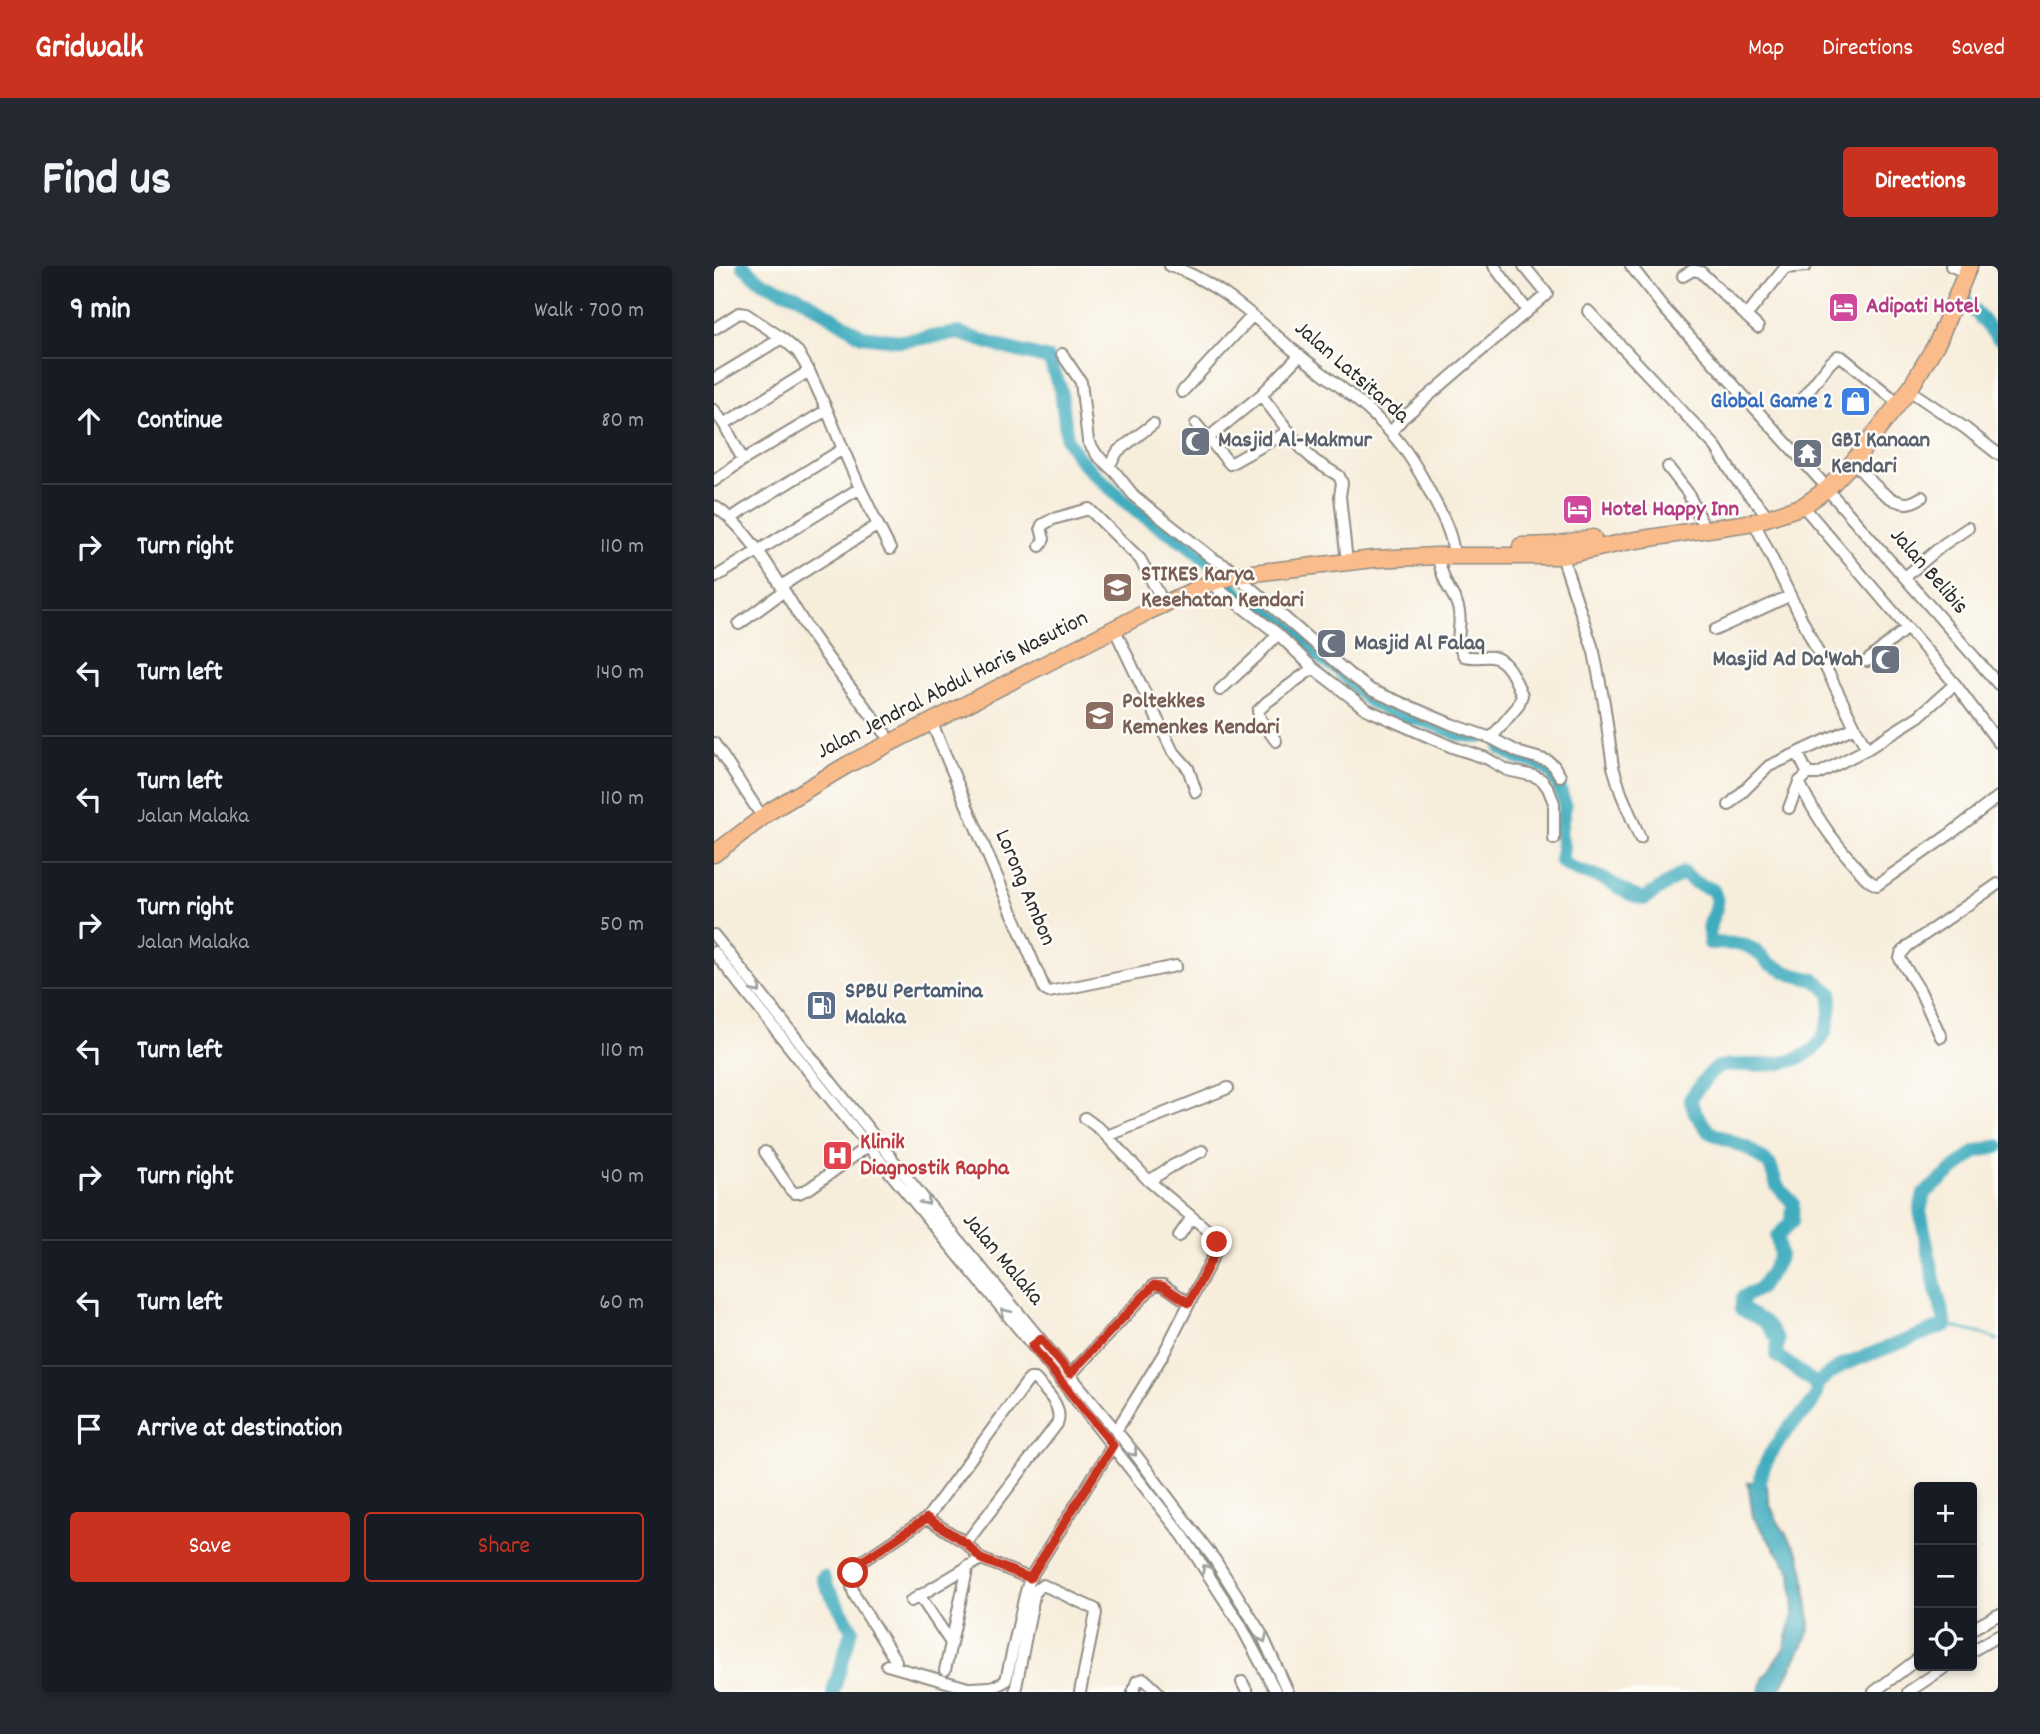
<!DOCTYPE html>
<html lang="en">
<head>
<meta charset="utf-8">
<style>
	:root { --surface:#171b24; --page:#242831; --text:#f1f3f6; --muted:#9ea1a6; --line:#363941; --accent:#c8321e }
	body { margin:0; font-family:Dekko,sans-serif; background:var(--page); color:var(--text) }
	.controls { position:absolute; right:21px; bottom:21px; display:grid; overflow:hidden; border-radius:7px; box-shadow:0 4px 10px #0003 }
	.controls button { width:63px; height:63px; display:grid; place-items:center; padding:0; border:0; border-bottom:2px solid var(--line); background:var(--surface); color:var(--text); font:35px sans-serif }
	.stop { position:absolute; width:21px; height:21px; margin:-16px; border:5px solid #c8321e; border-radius:50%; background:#fff }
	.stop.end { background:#c8321e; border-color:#fff; box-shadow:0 2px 7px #0008 }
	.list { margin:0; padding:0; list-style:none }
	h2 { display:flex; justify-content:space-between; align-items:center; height:91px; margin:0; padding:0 28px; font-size:30px }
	h2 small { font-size:23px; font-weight:400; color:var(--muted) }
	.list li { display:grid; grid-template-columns:46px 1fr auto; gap:21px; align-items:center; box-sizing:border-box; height:126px; padding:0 28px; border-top:2px solid var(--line) }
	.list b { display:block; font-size:26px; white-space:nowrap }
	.list p { margin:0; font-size:23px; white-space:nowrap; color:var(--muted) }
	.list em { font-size:23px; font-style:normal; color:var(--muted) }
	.actions { display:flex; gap:14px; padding:21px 28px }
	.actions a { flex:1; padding:16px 0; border:2px solid var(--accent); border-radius:7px; text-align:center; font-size:24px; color:var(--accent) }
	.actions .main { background:var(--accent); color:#fff }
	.icon { flex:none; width:38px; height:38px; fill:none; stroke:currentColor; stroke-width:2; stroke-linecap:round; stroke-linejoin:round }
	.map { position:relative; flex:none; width:1284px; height:1426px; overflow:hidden; border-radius:7px }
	header { display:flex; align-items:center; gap:42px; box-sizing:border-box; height:98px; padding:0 35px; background:var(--accent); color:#fff }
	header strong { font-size:33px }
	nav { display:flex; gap:38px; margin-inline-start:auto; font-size:24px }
	.intro { display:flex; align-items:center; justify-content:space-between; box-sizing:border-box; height:168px; padding:0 42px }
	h1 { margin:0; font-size:49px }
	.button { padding:18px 32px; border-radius:7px; background:var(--accent); color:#fff; font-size:24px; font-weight:700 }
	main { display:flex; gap:42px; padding:0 42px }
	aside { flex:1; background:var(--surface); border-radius:7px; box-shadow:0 4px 10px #0003 }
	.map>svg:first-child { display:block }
</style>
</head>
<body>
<header>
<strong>Gridwalk</strong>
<nav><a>Map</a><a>Directions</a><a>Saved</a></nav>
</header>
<div class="intro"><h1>Find us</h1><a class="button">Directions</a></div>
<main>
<aside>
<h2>9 min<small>Walk · 700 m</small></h2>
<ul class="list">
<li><svg class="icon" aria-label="ahead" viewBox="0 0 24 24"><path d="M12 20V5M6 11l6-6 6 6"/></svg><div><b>Continue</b></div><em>80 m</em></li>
<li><svg class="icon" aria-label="right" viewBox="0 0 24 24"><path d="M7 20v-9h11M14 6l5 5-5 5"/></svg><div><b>Turn right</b></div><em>110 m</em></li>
<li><svg class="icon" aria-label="left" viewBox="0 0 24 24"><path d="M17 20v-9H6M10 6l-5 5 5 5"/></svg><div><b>Turn left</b></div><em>140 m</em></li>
<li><svg class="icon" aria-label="left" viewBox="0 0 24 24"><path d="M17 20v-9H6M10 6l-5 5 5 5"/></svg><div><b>Turn left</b><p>Jalan Malaka</p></div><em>110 m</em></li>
<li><svg class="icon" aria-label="right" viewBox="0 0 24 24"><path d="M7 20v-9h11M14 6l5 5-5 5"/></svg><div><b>Turn right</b><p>Jalan Malaka</p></div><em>50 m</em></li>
<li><svg class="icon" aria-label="left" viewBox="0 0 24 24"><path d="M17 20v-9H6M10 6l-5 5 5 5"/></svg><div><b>Turn left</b></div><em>110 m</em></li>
<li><svg class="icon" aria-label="right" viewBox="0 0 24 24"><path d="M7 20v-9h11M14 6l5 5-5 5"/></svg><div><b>Turn right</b></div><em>40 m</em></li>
<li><svg class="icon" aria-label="left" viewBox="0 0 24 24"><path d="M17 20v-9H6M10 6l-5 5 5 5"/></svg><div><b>Turn left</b></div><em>60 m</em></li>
<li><svg class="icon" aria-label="arrive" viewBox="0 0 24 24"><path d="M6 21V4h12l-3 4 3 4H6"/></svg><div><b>Arrive at destination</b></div></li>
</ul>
<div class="actions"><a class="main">Save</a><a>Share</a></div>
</aside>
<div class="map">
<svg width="1284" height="1426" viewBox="0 0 1284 1426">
	<rect width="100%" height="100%" fill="#fdfcf7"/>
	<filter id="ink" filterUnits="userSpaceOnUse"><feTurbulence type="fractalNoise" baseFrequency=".0143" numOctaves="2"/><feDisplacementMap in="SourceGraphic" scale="14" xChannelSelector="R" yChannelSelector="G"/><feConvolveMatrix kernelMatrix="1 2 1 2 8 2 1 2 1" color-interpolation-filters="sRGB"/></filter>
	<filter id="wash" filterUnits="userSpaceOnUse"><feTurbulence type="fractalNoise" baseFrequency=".00686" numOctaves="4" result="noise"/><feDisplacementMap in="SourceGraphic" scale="28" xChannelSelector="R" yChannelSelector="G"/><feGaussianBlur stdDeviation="1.57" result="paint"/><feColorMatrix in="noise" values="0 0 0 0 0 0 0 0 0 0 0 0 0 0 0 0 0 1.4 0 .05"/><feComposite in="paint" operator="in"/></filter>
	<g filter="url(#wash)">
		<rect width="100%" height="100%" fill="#f7eddb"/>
		<path fill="#40acbe" stroke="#366c74" stroke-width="2" d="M1034 1216H1052L1056 1239 1064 1256 1085 1288 1090 1308 1096 1357 1094 1369 1065 1426H1045L1049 1413 1070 1382 1080 1345 1077 1306 1039 1251Z"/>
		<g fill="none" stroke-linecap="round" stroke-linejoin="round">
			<path stroke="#40acbe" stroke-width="2.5" d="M1232 1059 1268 1068 1284 1074"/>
			<path stroke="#40acbe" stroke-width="14" d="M29 0 49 17 86 31 148 70 188 75 245 67 288 81 335 93 347 124 353 174 364 191 377 205 422 245 472 277 494 295 525 329 574 360 607 392 624 403 653 433 672 443 692 451 714 456 745 468 766 471
				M1253 36 1284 72
				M787 482 804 492 824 497 837 506 844 518 851 539 846 566 849 581 847 595C863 609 878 606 894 615 907 622 915 630 930 633L969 607 980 616 999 624C1007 641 1001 643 996 658 995 664 995 671 996 677L1028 678 1043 685 1054 697 1077 708 1101 714 1117 727C1118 780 1095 798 1044 799 1034 799 1014 798 1005 801 995 805 983 824 976 833L981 847 995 866 1035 883 1056 899 1063 920 1079 937 1078 956 1063 970 1066 990 1058 1005 1046 1022 1029 1031 1027 1043 1051 1056 1064 1074 1062 1089 1102 1118
				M1044 1233C1043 1207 1057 1184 1074 1163 1082 1153 1098 1142 1102 1129 1103 1128 1102 1119 1102 1118L1128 1099 1232 1059 1222 1023 1206 945 1210 928 1261 886 1284 880
				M109 1311 113 1321 138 1363 119 1426"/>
		</g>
	</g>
	<g filter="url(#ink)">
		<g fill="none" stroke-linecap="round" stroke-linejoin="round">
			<defs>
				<path id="minor" d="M456 0C501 14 544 54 579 84 612 111 649 135 677 167 694 185 707 208 718 230 728 249 738 267 740 289
					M780 0 813 44
					M917 0 949 41 1107 215
					M1237 0 1252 6
					M969 10 979 4 987 6 1032 50 1071 2 1092 0
					M874 45 1002 181 1021 212 1049 244
					M1032 50 1044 61
					M0 63 25 47 32 48 68 72
					M348 88 367 116 374 175 383 189 401 206 421 231 498 292 514 301
					M586 89 547 129 589 184 601 195 625 210 628 217 626 230 632 287
					M0 113 68 72 84 86 95 105
					M1195 124 1251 162 1284 188
					M468 126 538 50
					M1087 134 1116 97 1124 90 1128 91 1177 131
					M0 144 10 158
					M482 158 516 198 575 165
					M677 166 689 152 833 28 810 0
					M494 172 547 129
					M29 194 10 158 95 105 113 144
					M1139 196C1152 209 1171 236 1192 237 1199 237 1203 234 1208 231
					M395 200 404 185 439 158
					M954 201 974 227 987 255
					M0 215 29 194 113 144 129 183
					M1113 223 1284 418
					M0 240C40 265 70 328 97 368 120 402 146 434 171 467
					M1089 240 1241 418 1284 476
					M18 252 28 245 129 183 146 222
					M164 259 176 283
					M326 280 330 273 327 262 328 259 339 253 375 243 426 293 445 328
					M723 290C726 300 729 312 734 321 738 328 742 334 744 341 750 361 738 370 750 390 760 393 768 390 778 391 794 393 802 416 808 429L804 440 777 472
					M848 290 880 386 890 437 899 501 907 527 926 572
					M522 309 635 408 657 424 737 458 777 472 806 487 834 495 840 500 846 510
					M1191 311 1230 278 1254 262
					M0 312 146 222 164 259 67 320
					M496 317 564 368 543 390 506 424
					M25 358 70 325
					M400 362 458 484 474 502 482 526
					M1001 364 1075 330
					M564 368 599 402 652 443 738 481 772 492 793 504 820 510 828 514 834 522 840 537V573
					M1153 395 1193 362
					M217 455 331 724 335 726 462 700
					M1141 461 1153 483 1205 450 1241 418
					M562 475 546 453 544 445 553 436 599 402
					M0 477 43 543
					M1094 508H1104L1153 483
					M1085 516C1101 549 1114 568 1138 596 1146 605 1152 615 1163 619L1236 568 1284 531
					M1015 539 1055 500 1141 461 1040 256
					M1075 542 1085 516 1094 508 1084 488
					M0 669 207 929 422 1189 501 1294 548 1369 574 1426
					M0 686 154 880 333 1097 469 1270 526 1358 562 1426
					M1227 771 1206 725 1186 693 1187 688 1194 680 1284 618
					M371 852 387 864 435 915 497 967 504 976 503 983 450 1087 402 1165
					M393 870 514 822
					M51 886 76 923 80 927H85L96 922 154 880
					M435 915 458 900 488 885
					M465 970 478 951
					M357 1108 440 1019H449L475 1037
					M213 1252 313 1116 316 1113H321C332 1125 350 1141 343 1158L252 1277
					M205 1329 237 1377 231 1404
					M197 1335 267 1293
					M1258 1363 1284 1349
					M237 1377 254 1300
					M1258 1385 1284 1370
					M182 1395 141 1330C134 1314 138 1306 150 1294L213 1252 252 1277 267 1293 316 1312
					M173 1399 254 1422
					M528 1416 533 1426
					M253 1426 254 1422C266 1421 283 1423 292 1414L311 1329 316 1312 399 1179
					M301 1426 320 1329 322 1324 329 1319 381 1343 382 1347 366 1426
					M419 1426 423 1415 430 1413 444 1426
					M1160 1426 1205 1392
					M1194 1426 1233 1400"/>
				<path id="highway" d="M807 280 839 279 879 272
					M0 588 58 544 133 499 435 345 496 317 522 309 660 293 723 290H848L916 275 1040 256 1089 240 1113 223 1139 196 1195 124 1224 75 1255 0"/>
			</defs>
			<use href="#minor" stroke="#918c83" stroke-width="14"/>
			<use href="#highway" stroke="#918c83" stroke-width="19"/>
			<use href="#minor" stroke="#fff" stroke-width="10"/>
			<use href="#highway" stroke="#fabc8b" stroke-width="16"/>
		</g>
		<defs><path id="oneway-chevron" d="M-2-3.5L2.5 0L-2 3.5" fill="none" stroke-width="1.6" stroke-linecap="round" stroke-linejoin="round" transform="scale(1.75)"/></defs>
		<g stroke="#a0a0a0">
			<use href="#oneway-chevron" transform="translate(43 723) rotate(51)"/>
			<use href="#oneway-chevron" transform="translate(212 935) rotate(51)"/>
			<use href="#oneway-chevron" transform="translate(291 1047) rotate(-130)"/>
			<use href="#oneway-chevron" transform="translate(419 1186) rotate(52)"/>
			<use href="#oneway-chevron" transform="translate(492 1303) rotate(-122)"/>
			<use href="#oneway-chevron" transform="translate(549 1372) rotate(62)"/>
		</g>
	</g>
	<g fill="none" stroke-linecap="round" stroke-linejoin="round" filter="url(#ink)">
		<path stroke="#c8321e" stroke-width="9" d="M139 1307 150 1294 213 1252 252 1277 267 1293 316 1312 399 1179 318 1080 327 1073 356 1108 440 1019 449 1020 475 1037 503 983V976"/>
	</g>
	<defs>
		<symbol id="hotel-square" viewBox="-11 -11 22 22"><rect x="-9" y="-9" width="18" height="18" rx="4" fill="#d1479c" stroke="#fdfcf7"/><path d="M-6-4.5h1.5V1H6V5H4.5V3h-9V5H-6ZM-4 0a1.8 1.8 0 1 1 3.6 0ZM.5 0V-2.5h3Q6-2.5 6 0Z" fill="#fff"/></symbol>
		<symbol id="shop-square" viewBox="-11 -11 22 22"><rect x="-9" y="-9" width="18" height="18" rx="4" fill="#3f7fe0" stroke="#fdfcf7"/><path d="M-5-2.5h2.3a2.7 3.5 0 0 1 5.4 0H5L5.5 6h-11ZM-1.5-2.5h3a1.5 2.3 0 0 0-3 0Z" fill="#fff"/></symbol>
		<symbol id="mosque-square" viewBox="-11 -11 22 22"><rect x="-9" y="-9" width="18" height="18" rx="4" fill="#6b7280" stroke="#fdfcf7"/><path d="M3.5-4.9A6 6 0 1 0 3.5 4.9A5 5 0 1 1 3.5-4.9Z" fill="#fff"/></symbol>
		<symbol id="temple-square" viewBox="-11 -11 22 22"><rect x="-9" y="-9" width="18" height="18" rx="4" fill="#6b7280" stroke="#fdfcf7"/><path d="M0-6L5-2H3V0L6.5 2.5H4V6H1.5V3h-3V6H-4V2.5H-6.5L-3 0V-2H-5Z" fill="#fff"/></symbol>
		<symbol id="university-square" viewBox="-11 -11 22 22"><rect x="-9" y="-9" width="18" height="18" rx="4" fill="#8d6e63" stroke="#fdfcf7"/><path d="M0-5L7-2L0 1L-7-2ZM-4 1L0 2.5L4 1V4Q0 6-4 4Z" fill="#fff"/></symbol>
		<symbol id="fuel-square" viewBox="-11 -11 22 22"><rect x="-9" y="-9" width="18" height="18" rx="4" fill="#5c6f8a" stroke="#fdfcf7"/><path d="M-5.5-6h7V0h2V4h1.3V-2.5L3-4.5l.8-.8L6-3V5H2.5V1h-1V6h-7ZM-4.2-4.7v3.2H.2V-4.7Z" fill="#fff"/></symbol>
		<symbol id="hospital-square" viewBox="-11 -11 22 22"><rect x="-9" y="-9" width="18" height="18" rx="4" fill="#e0444e" stroke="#fdfcf7"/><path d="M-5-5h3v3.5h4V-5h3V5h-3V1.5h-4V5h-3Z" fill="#fff"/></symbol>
	</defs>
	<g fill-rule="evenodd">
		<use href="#hotel-square" x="1112" y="24" width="35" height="35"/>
		<use href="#shop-square" x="1124" y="118" width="35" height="35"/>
		<use href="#mosque-square" x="464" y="158" width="35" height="35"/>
		<use href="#temple-square" x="1076" y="170" width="35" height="35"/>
		<use href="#hotel-square" x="846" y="226" width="35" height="35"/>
		<use href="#university-square" x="386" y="304" width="35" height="35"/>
		<use href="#mosque-square" x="600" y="360" width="35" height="35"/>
		<use href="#mosque-square" x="1154" y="376" width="35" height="35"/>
		<use href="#university-square" x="368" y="432" width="35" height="35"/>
		<use href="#fuel-square" x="90" y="722" width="35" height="35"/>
		<use href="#hospital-square" x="106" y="872" width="35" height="35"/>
	</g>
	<g text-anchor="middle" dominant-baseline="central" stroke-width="5" stroke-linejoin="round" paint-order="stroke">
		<g font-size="23" font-weight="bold" fill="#b23c85" stroke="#fdfcf7" text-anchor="start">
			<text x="1152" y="41">Adipati Hotel</text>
			<text x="887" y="244">Hotel Happy Inn</text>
		</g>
		<g font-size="23" fill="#2b2b2b" stroke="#fdfcf7">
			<text transform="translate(637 107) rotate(41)">Jalan Latsitarda</text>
			<text transform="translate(1214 306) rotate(49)">Jalan Belibis</text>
			<text transform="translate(239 420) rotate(-27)">Jalan Jendral Abdul Haris Nasution</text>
			<text transform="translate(310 622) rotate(67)">Lorong Ambon</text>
			<text transform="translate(288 994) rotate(50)">Jalan Malaka</text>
		</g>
		<g font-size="23" font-weight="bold" fill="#366cbe" stroke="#fdfcf7" text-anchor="end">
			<text x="1119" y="136">Global Game 2</text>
		</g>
		<g font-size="23" font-weight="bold" fill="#5b616d" stroke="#fdfcf7" text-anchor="start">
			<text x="504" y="175">Masjid Al-Makmur</text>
			<text x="1117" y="175">GBI Kanaan<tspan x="1117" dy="26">Kendari</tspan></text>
			<text x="640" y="378">Masjid Al Falaq</text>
			<text x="1149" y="394" text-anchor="end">Masjid Ad Da'Wah</text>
		</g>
		<g font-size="23" font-weight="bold" fill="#785e54" stroke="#fdfcf7" text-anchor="start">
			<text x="427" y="309">STIKES Karya<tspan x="427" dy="26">Kesehatan Kendari</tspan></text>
			<text x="408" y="436">Poltekkes<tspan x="408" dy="26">Kemenkes Kendari</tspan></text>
		</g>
		<g font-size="23" font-weight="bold" fill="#4e5e75" stroke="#fdfcf7" text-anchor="start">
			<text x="131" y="726">SPBU Pertamina<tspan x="131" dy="26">Malaka</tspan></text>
		</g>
		<g font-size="23" font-weight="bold" fill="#be3a42" stroke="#fdfcf7" text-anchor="start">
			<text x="146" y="877">Klinik<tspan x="146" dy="26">Diagnostik Rapha</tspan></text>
		</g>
	</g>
</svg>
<div class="controls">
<button>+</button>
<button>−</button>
<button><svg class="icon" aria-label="locate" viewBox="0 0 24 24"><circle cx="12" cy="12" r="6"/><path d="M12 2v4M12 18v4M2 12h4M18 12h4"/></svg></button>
</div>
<div class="stop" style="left:139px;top:1307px"></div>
<div class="stop end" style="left:503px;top:976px"></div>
</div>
</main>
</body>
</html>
